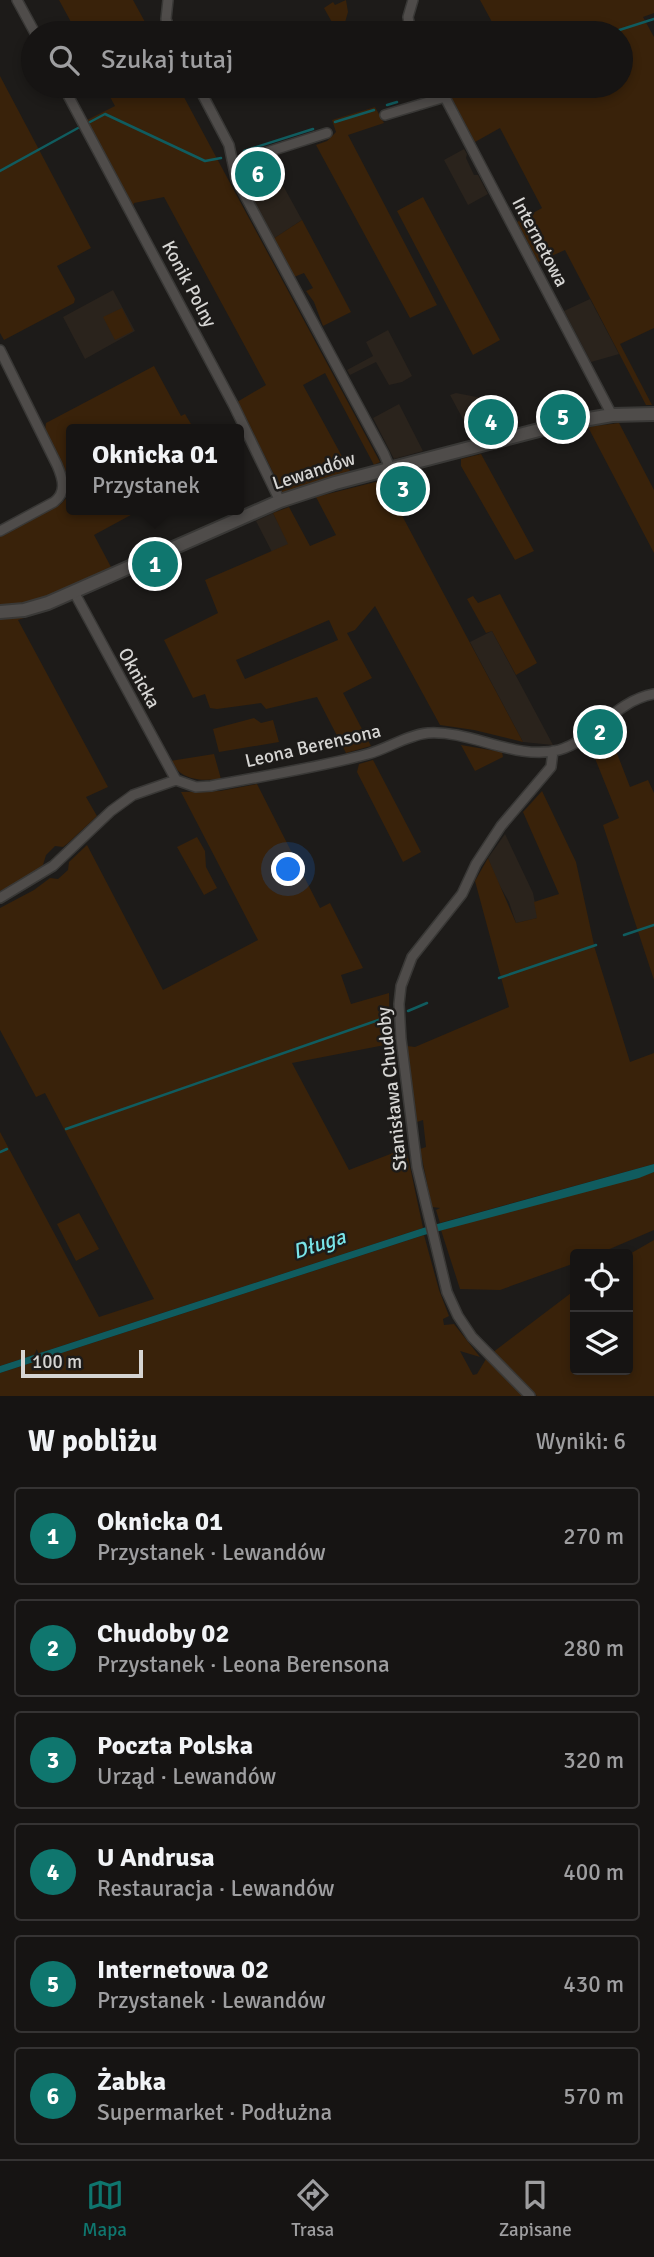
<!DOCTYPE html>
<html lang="pl">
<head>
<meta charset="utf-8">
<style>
	:root { --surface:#161413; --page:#1f1d1c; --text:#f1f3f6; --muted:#9e9ea0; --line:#353333; --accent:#0f766e }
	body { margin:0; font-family:Signika,sans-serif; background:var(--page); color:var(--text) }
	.controls { position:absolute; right:21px; bottom:21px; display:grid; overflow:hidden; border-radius:7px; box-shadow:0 4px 10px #0003 }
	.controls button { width:63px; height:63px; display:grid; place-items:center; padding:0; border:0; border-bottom:2px solid var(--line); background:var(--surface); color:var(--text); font:35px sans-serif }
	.scale { position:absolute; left:21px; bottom:18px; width:122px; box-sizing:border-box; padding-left:7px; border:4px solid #d6d5d3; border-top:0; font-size:19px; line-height:24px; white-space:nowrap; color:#d6d5d3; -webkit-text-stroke:5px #1d1b19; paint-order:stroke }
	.you { position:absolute; left:289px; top:870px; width:24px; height:24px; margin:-18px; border:5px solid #fff; border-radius:50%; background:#1a73e8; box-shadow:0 0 0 10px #1a73e833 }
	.badge { display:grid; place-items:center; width:46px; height:46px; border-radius:50%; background:var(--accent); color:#fff; font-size:23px; font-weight:700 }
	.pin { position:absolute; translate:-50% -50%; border:4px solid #fff; box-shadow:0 2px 7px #0006 }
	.popup { position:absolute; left:66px; top:424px; width:178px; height:91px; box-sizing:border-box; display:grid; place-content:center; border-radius:7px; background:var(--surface); filter:drop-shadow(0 2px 5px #0005); font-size:23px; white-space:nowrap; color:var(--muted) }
	.popup b { font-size:26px; color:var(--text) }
	.popup::after { content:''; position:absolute; left:50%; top:100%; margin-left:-14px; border:14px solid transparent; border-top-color:var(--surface) }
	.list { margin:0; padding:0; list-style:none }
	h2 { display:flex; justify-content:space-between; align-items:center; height:91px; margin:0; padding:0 28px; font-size:30px }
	h2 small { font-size:23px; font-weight:400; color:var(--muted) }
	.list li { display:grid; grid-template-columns:46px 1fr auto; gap:21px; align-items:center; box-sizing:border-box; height:98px; margin:0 14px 14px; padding:0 14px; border:2px solid var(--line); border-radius:7px }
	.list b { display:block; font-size:26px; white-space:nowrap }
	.list p { margin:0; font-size:23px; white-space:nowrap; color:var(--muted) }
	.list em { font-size:23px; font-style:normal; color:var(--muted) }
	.icon { flex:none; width:38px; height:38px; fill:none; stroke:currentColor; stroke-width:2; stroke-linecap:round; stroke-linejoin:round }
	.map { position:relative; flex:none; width:654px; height:1396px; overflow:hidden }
	.search { position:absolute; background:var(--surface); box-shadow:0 4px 10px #0003; left:21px; right:21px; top:21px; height:77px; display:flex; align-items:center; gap:18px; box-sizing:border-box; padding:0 24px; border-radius:38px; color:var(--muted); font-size:26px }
	.sheet { height:763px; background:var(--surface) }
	nav { display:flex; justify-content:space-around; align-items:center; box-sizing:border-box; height:98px; border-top:2px solid var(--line); background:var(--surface); font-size:19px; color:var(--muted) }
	nav a { display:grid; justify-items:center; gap:4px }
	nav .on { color:var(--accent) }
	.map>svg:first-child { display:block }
</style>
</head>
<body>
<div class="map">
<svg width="654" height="1396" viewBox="0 0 654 1396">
	<rect width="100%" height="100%" fill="#1d1b19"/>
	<path fill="#2a231c" d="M464 149 467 154 466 158 474 175H478L488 194 468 205 444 160Z
		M269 160 302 220 273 239 238 172Z
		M113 290 135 331 85 359 63 317Z
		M590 299 619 354 591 362 564 311Z
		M388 330 412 376 402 382 389 385 376 362 350 375 347 370 373 356 366 342Z
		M456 393 482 398 503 430 473 438 450 395Z
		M399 404 423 451 394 459 373 418Z
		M273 513 289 544 272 552 256 521Z
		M492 631 553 745 523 742 470 642Z
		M505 834 533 893 538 918 516 923 509 902 496 879 488 858Z"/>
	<path fill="#39220a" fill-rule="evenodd" d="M59 0H133L151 33H77Z
		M346 0 348 12 342 33H338L324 8 333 2 335 5Z
		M480 0H654V13L643 17 654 37V328L620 344 652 405H646L565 250 538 262 517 222 542 208 500 128 475 142 445 86H621V33H498Z
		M0 76 91 248 57 266 75 299 74 303 4 340 0 333Z
		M104 86H178L380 462 374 465 325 373 303 385 350 471 280 494 276 478 237 402 266 385 164 197 134 203 133 206 85 121 115 106Z
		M375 107 384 123 348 135 437 305 410 318 316 145 327 141 336 132 332 120Z
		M423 197 500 340 473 355 397 211Z
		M302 220 351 312 323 326 314 302 306 291 313 288 304 273 294 277 273 239Z
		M122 308 133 331 115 340 103 317Z
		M154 366 181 416 185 414 194 429H71V510H140L94 535 111 567 46 597 0 608V536L61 504 70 494 68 476 45 430 46 423Z
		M619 423 654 490V553L588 427Z
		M481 454 534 551 515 560 461 466V459Z
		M383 480 523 742 474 730 440 725 375 606 355 630 347 633 372 678 343 693 371 746 346 753 317 697 266 709 261 703 217 709 210 708 205 694 193 698 164 640 218 613 205 580 288 544 273 513 289 507 310 546 336 535 316 497ZM329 620 338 640 245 679 236 660Z
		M500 594 537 663 516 675 492 631 486 633 467 599 473 596 478 603Z
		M49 609 18 620 108 787 86 797 97 816 67 844 63 847 55 846 46 855 43 865 19 882 0 891V618L20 617Z
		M254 718 261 723 273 720 279 742 219 752 213 729Z
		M608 730 630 787 648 780 654 793V980L603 825 619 818 590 746Z
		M461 745 502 752 503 757 475 771Z
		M214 754 221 779C201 781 182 781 170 761Z
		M373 760 421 852 403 862 357 772 359 764Z
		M257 784 320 908 330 903 363 968 341 975 351 1004 389 993 390 1044 292 1063 349 1170 406 1148 423 1228 0 1366V1132L99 1317 154 1299 45 1093 36 1097 0 1030V908L34 890 50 878 58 879 68 870 69 862 87 845 163 990 258 940 181 792 220 791Z
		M542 791 576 862 595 949 630 1062 654 1053V1164L440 1223 436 1210 440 1208 432 1207 420 1149 426 1147 423 1120 417 1122 407 1046 415 1047 509 1007 475 881 488 858 516 923 537 918 534 902 559 894 523 812Z
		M197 837 205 851 206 867 217 888 204 895 177 847Z
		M654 1172V1230L598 1254H575V1263L500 1290 460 1289 441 1230Z
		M79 1213 99 1249 76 1261 57 1224Z
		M424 1235 439 1290 449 1316 443 1319 444 1325 454 1324 480 1357 460 1351 473 1375 477 1374 486 1359 524 1396H0V1373Z
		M654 1240V1396H537L492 1353 575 1290V1370H628V1255Z"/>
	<path fill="#105c5f" d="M654 1164V1172L639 1178 424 1235 0 1373V1366L423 1228Z"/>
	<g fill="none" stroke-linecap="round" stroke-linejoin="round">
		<path stroke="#105c5f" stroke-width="2.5" d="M610 33 654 19
			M422 95 432 91
			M387 105 397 102
			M90 122 105 114 205 161 221 158
			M335 122 374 110
			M244 151 313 129
			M0 171 78 128
			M624 935 654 925
			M499 978 596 945
			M408 1011 427 1003
			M66 1129 387 1017
			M0 1152 7 1149"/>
		<defs>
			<path id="street" d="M17 0 35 33
				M168 0 166 19 171 33
				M411 33 408 17 413 0
				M63 86 234 406 280 501
				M198 86 229 145 236 179 384 454 390 468
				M439 86 612 415
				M385 115 445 97
				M233 163 327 133
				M0 350 57 465C63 479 67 492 54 502L0 531
				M74 592 176 780
				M0 898 53 866 111 811 133 795 176 780 196 787 211 786C263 776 316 768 368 754 387 749 407 735 428 733 471 730 516 761 559 750 593 741 614 701 654 694
				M530 1396 472 1337 458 1316 447 1292 417 1167 401 1039 399 1004 401 986 412 957 462 894 476 864 501 826 551 767 553 751"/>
			<path id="secondary" d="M0 612 24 610 48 603 280 501 335 483 566 423 612 415 654 414"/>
		</defs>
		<use href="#street" stroke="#393836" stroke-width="12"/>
		<use href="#secondary" stroke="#393836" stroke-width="16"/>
		<use href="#street" stroke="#4f4c4a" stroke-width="9"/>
		<use href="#secondary" stroke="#4f4c4a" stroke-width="12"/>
	</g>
	<g text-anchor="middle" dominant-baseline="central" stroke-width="5" stroke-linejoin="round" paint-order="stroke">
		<g font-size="19" fill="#d6d5d3" stroke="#1d1b19">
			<text transform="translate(540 242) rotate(62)">Internetowa</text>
			<text transform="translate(189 284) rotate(62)">Konik Polny</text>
			<text transform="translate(314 471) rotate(-18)">Lewandów</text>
			<text transform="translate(139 678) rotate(61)">Oknicka</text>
			<text transform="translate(313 746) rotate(-13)">Leona Berensona</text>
			<text transform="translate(392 1089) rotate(-96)">Stanisława Chudoby</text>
		</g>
		<g font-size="21" font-style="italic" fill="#79e4e8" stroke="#1d1b19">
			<text transform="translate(319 1244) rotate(-18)">Długa</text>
		</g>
	</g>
</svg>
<div class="controls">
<button><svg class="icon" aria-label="locate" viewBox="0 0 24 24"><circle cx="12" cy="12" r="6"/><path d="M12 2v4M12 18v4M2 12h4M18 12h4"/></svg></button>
<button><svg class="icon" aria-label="layers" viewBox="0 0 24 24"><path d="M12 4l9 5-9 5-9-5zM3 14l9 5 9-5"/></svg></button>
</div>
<div class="scale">100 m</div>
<div class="you"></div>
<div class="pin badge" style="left:155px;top:564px">1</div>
<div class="popup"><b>Oknicka 01</b>Przystanek</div>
<div class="pin badge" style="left:600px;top:732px">2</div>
<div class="pin badge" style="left:403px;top:489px">3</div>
<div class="pin badge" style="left:491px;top:422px">4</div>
<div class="pin badge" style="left:563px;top:417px">5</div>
<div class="pin badge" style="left:258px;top:174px">6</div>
<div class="search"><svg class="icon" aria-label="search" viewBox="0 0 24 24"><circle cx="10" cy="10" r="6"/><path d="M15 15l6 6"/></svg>Szukaj tutaj</div>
</div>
<section class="sheet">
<h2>W pobliżu<small>Wyniki: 6</small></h2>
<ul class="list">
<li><span class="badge">1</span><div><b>Oknicka 01</b><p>Przystanek · Lewandów</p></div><em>270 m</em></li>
<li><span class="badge">2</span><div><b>Chudoby 02</b><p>Przystanek · Leona Berensona</p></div><em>280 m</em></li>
<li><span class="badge">3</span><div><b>Poczta Polska</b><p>Urząd · Lewandów</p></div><em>320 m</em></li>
<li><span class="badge">4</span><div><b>U Andrusa</b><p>Restauracja · Lewandów</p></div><em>400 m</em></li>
<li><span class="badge">5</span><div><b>Internetowa 02</b><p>Przystanek · Lewandów</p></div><em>430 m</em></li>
<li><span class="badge">6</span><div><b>Żabka</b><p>Supermarket · Podłużna</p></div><em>570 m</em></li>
</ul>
</section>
<nav>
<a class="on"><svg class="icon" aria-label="map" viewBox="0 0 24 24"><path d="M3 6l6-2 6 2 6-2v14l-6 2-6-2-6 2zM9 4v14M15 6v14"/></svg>Mapa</a>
<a><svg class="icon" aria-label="directions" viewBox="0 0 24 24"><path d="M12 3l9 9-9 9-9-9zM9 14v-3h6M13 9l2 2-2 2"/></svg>Trasa</a>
<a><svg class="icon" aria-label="saved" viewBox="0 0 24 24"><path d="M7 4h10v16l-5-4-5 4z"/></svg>Zapisane</a>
</nav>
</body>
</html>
